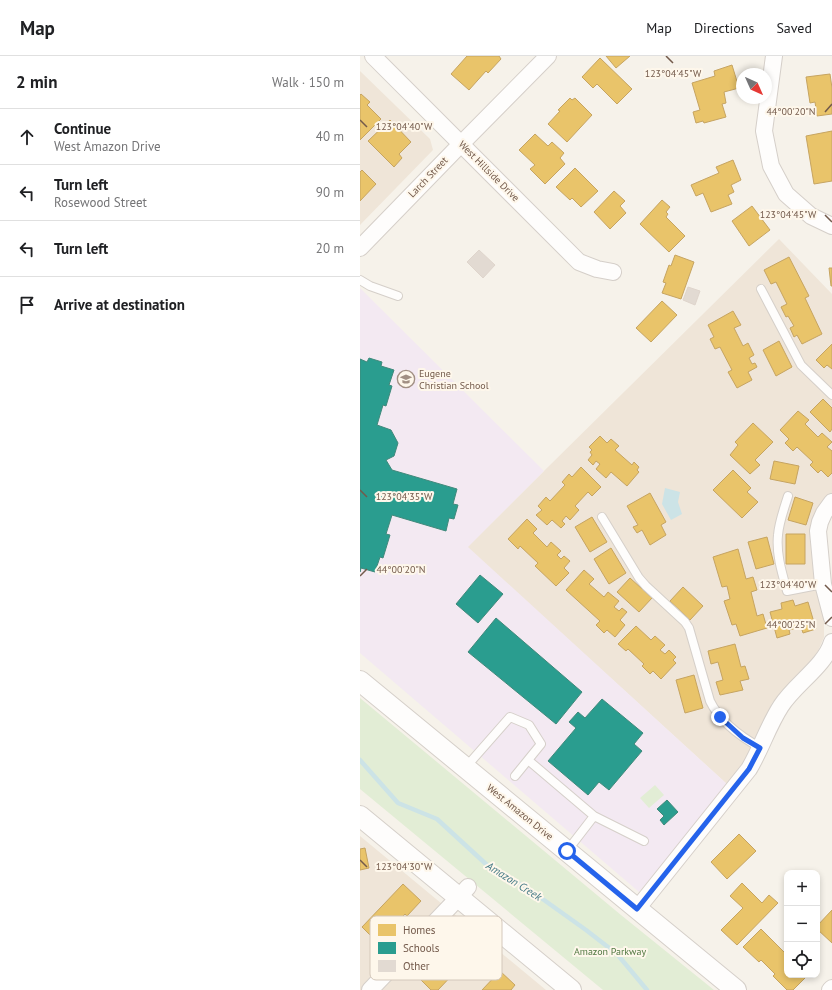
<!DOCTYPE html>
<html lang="en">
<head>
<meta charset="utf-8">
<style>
	:root { --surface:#fff; --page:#f6f6f6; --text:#202124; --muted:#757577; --line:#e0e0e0 }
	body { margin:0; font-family:"PT Sans",sans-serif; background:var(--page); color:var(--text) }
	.controls { position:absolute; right:12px; bottom:12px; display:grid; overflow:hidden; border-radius:8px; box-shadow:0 2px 6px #0003 }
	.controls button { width:36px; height:36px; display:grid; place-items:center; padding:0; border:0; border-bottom:1px solid var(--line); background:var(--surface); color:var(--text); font:20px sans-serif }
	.compass { position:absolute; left:376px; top:12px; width:36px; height:36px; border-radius:50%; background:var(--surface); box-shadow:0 2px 6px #0003; rotate:135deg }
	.stop { position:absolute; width:12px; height:12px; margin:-9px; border:3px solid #2563eb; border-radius:50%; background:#fff }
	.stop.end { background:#2563eb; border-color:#fff; box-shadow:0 1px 4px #0008 }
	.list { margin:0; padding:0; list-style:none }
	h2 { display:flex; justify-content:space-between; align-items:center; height:52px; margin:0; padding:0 16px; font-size:17px }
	h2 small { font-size:13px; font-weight:400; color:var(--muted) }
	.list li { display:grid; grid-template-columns:26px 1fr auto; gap:12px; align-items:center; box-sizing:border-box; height:56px; padding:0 16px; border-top:1px solid var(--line) }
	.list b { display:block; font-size:15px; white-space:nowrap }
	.list p { margin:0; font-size:13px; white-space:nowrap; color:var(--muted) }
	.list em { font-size:13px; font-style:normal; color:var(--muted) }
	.icon { flex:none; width:22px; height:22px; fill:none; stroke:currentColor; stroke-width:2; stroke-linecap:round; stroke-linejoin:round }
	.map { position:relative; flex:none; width:472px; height:934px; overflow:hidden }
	header { display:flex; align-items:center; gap:24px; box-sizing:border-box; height:56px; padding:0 20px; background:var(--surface); border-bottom:1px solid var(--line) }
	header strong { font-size:19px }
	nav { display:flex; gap:22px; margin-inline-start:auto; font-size:14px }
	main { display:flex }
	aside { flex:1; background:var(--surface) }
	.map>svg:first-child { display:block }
</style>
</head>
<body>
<header>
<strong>Map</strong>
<nav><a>Map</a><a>Directions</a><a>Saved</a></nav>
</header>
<main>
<aside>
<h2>2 min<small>Walk · 150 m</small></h2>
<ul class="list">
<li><svg class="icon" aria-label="ahead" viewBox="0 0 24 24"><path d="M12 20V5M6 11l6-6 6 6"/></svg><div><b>Continue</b><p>West Amazon Drive</p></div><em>40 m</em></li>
<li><svg class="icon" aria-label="left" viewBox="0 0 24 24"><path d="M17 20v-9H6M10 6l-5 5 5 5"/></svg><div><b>Turn left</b><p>Rosewood Street</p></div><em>90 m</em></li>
<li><svg class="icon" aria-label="left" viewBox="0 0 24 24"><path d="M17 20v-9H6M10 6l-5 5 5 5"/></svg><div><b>Turn left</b></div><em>20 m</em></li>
<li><svg class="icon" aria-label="arrive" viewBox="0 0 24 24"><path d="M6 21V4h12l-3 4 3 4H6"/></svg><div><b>Arrive at destination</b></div></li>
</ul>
</aside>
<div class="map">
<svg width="472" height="934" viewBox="0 0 472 934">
	<rect width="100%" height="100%" fill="#f6f2ea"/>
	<path fill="#efe5d8" d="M0 15 70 83 73 94 0 169Z
		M419 183 472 238V437L462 448 451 473 450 479 452 498 464 566V581L458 595 453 602 423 634 412 647 385 705 368 729 107 491Z
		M0 780 186 934H0Z"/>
	<path fill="#f3e9f2" d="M0 232 184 415 108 491 368 729 279 836 0 597Z"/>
	<path fill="#e2edd5" d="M0 642 261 859 354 934H243L0 733Z
		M295 729 304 739 289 752 280 742Z"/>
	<path fill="#cce3e6" d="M305 432 320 436 318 446 322 458 311 464 302 448Z"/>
	<path fill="#e9c46a" stroke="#c6a461" d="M107 0H139L141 3 128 17 126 15 109 34 91 18Z
		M246 0H270L256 12Z
		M240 2 272 33 257 48 237 28 233 32 222 21Z
		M372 9 379 32 364 36 366 47 362 48 366 61 344 67 343 65 336 67 333 56 340 54 332 27 355 20 354 15Z
		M470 18 472 32V58L457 60 455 46 450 47 446 21Z
		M1 38 10 46 7 49 21 63 0 84V39Z
		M210 42 212 44 215 42 232 59 207 86 188 68 200 55 198 54Z
		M30 64 51 86 39 98 42 102 34 111 8 85Z
		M472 75V125L454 128 446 80Z
		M175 78 188 90 192 86 204 97 200 102 205 108 185 128 170 113 175 109 159 94Z
		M373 104 381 124 371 129 374 136 368 139 372 148 351 156 343 137 336 140 331 129 359 117 356 111Z
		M215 112 238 135 221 151 212 142 210 144 196 131Z
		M2 114 16 128 0 145V116Z
		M254 135 265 145 260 150 266 157 250 173 234 156Z
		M302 144 310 151 306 156 308 158 306 161 325 180 309 196 280 168Z
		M392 150 410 174 389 190 372 165Z
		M315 199 334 206 321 243 302 237 306 227 303 226 309 209 311 210Z
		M429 201 449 240 445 242 462 278 442 288 437 279 434 281 430 272 434 270 428 260 426 261 421 251 427 248 416 226 411 228 404 214Z
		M469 212H472V230H471Z
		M302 245 317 259 291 286 276 272Z
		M373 255 381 269 374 272 383 290 388 287 394 299 389 302 392 308 395 307 397 311 388 316 392 324 377 332 368 316 372 314 360 291 355 293 350 283 354 281 348 269Z
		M419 285 432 311 416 320 403 294Z
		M472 288V313L467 309 464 312 456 304Z
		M463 343 472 352V373L470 376 450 356Z
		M438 355 449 364 445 368 458 381 462 377 472 386 467 391 472 395V417L468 421 461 414 458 417 450 409 453 406 437 391 433 395 425 387 429 383 420 374Z
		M393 367 413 386 395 404 400 409 390 418 370 399 378 389 375 386Z
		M240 380 247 387 251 383 259 390 255 394 272 409 274 406 279 411 277 414 279 416 267 430 251 416 246 422 236 413 240 408 236 405 233 409 228 404 232 399 230 396 232 394 229 391Z
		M414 405 439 410 435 428 410 423Z
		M221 411 241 431 232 440 228 436 215 450 219 454 210 464 206 460 202 465 205 468 201 472 192 464 187 469 176 459 182 454 178 450 186 441 190 445 205 429 202 426 209 418 212 421Z
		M373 414 391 432 387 436 398 446 382 462 353 434Z
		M290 437 306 466 301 469 306 479 290 489 282 474 277 477 273 471 278 469 267 450Z
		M435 441 453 447 446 469 428 464Z
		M232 461 247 486 230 496 215 471Z
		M167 463 177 473 173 477 187 491 191 486 201 495 197 499 201 503 204 500 210 505 204 512 209 517 196 530 175 510 178 507 160 490 158 493 148 483Z
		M426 478H445V508H426Z
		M407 481 414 508 396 513 388 486Z
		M251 492 266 517 249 528 234 503Z
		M378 493 386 523 393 521 397 534 391 536 397 560 403 558 407 572 380 580 376 568 372 569 364 545 370 543 367 530 362 531 353 501Z
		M224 514 234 523 229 528 244 541 248 536 259 545 254 551 259 555 262 552 267 556 260 564 265 569 255 581 247 574 244 577 236 569 240 565 206 534Z
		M270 522 292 542 279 556 257 536Z
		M323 531 343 550 330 564 310 545Z
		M433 544 435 550 448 546 456 573 443 577 441 571 429 574 430 578 417 582 410 556 422 553 421 547Z
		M276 570 291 584 295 580 305 589 300 594 305 598 309 594 316 601 313 604 316 607 301 623 293 615 290 618 282 610 284 608 268 593 266 595 258 588Z
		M375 588 381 611 385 610 389 623 380 625 383 634 360 639 356 626 363 624 358 606 351 608 348 595Z
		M334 619 343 652 325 657 316 624Z
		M379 778 396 795 367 823 351 806Z
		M5 792 9 812 0 814V793Z
		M382 827 402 847 409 839 418 847 377 889 361 874 383 852 370 840Z
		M43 828 61 845 47 860 45 858 30 873 32 874 19 888 2 871Z
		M472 854V887L457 873V870Z
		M401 873 427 899V919H448L433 934H427L413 920 415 918 401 904 399 906 383 891Z
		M97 874 117 893 78 934H71L55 918 68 905 71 907 86 891 83 888Z
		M140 915 155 929 151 934H122Z"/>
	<path fill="#2a9d8f" stroke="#40897b" d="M9 302 22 306 21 310 34 314 29 329 32 330 26 350 23 349 17 369 31 374 38 387 34 400 26 404 32 414 97 433 93 448 98 449 94 463 89 462 86 475 32 459 26 478 30 479 23 502 20 501 15 516 1 512 0 516V303L7 306Z
		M120 519 143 538 118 567 96 548Z
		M136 562 222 636 196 668 108 596Z
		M242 643 283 677 274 688 282 695 249 734 239 726 228 739 188 705 216 672 209 666 218 656 225 662Z
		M307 744 318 756 304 769 300 764 304 760 297 753Z"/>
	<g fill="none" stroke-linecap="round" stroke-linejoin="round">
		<path stroke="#cce3e6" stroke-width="4.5" d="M0 704 38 747 77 763 127 809 170 834 226 874 257 898 287 934"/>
	</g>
	<path fill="#e2dad2" stroke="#dfd5cc" d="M119 194 135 209 123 222 107 206Z
		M328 231 340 235 335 249 323 244Z"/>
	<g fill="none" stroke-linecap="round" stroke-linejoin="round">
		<defs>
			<path id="service" d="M0 224 10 230 38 240
				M401 233 441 309 472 339
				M428 440C424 453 419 466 418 479 416 498 422 517 427 535L463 528
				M242 461 279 522 286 530 325 566 329 572 350 645C360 666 381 681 401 692
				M106 711 150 661 169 669 181 688 168 704 234 760
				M155 720 168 704
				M207 795 234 760 284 785"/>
			<path id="minor" d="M13 0 219 206 237 213 253 216
				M414 0 404 75 411 110 426 138 451 160 472 170
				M0 192 101 88 188 0
				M472 446 464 457 460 466 458 475 463 528 472 562
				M277 853 389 713C401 693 408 670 421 650 435 628 465 610 472 586
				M10 934 99 841 108 831
				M470 934 472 932"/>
			<path id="tertiary" d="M0 625 376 934
				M0 760 211 934"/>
		</defs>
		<use href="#service" stroke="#d5cfc9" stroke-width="10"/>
		<use href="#minor" stroke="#d5cfc9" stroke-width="18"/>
		<use href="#tertiary" stroke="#d5cfc9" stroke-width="22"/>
		<use href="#service" stroke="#fefdfc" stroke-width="8"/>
		<use href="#minor" stroke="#fefdfc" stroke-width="16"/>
		<use href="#tertiary" stroke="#fefdfc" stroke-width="20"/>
	</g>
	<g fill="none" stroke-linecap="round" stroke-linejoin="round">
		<path stroke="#2563eb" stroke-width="5" d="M207 795 277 853 389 713 400 692 383 682 360 661"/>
	</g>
	<path fill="none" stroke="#735a4b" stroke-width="1.5" d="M306 0 313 7M465 56 472 48M0 64 7 71M465 159 472 166M0 434 7 441M0 520 7 513M465 529 472 536M465 568 472 561M0 804 7 811"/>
	<defs>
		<symbol id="school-ring" viewBox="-11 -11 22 22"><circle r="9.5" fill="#fef7eb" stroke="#a18f83" stroke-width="1.5"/><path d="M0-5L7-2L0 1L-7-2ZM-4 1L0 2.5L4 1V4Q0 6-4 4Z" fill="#a18f83"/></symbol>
	</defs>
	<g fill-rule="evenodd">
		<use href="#school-ring" x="36" y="313" width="20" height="20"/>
	</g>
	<g text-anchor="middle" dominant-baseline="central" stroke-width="4" stroke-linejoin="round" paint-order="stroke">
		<g font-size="10" fill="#735a4b" stroke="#fef7eb">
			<text transform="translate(129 115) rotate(45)">West Hillside Drive</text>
			<text transform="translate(68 121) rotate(-46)">Larch Street</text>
			<text transform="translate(160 756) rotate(39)">West Amazon Drive</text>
		</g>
		<g font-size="10" fill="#735a4b" stroke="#fef7eb" text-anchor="start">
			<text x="59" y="317">Eugene<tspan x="59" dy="12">Christian School</tspan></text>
		</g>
		<g font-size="10" fill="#527943" stroke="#fef7eb">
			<text x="250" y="895">Amazon Parkway</text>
		</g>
		<g font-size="11" font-style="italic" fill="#457a86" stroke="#fef7eb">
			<text transform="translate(154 825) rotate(32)">Amazon Creek</text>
		</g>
	</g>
	<rect x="10" y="860" width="132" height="64" rx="6" fill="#fef7eb" stroke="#d4c8bb" stroke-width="1"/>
	<rect x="18" y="868" width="18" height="12" fill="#e9c46a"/>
	<rect x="18" y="886" width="18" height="12" fill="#2a9d8f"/>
	<rect x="18" y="904" width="18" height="12" fill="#e2dad2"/>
	<g font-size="11" fill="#735a4b">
		<text x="43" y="878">Homes</text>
		<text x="43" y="896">Schools</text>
		<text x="43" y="914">Other</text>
	</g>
	<g font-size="10" text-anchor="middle" fill="#735a4b" stroke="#fef7eb" stroke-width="4" stroke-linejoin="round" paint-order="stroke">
		<text x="313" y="21">123°04'45"W</text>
		<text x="431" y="59">44°00'20"N</text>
		<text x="44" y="74">123°04'40"W</text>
		<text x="428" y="162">123°04'45"W</text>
		<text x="44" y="444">123°04'35"W</text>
		<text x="41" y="517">44°00'20"N</text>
		<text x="428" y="532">123°04'40"W</text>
		<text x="431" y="572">44°00'25"N</text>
		<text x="44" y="814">123°04'30"W</text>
	</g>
</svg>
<div class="controls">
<button>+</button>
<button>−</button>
<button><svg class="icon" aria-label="locate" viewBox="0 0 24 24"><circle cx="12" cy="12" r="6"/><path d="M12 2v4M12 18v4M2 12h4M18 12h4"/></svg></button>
</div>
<svg class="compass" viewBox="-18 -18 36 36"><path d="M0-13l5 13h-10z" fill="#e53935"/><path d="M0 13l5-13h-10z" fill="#757577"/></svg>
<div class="stop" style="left:207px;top:795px"></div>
<div class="stop end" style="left:360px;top:661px"></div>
</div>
</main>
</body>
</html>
